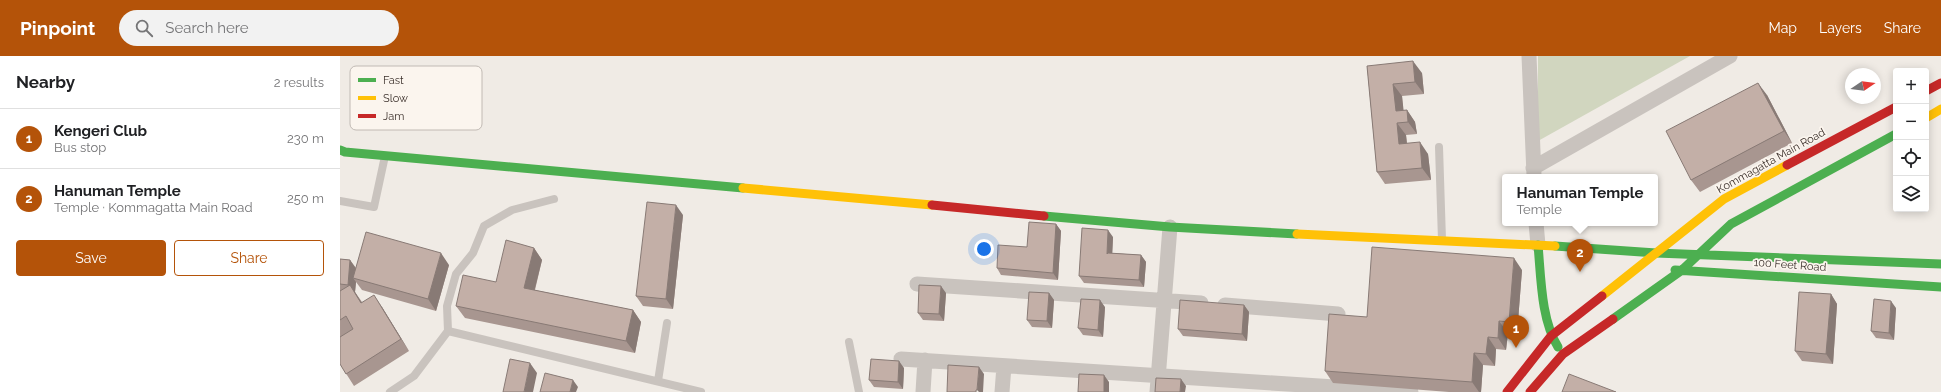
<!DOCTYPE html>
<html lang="en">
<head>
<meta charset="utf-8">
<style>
	:root { --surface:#fff; --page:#f2f2f2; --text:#202124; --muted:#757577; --line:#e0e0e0; --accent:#b45309 }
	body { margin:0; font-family:Raleway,sans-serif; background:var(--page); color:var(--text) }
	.controls { position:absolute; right:12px; top:12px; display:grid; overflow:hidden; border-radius:4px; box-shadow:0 2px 10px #0003 }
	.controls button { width:36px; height:36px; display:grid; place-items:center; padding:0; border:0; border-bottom:1px solid var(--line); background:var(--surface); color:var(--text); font:20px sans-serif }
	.compass { position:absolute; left:1505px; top:12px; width:36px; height:36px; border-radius:50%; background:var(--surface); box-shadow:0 2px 10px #0003; rotate:77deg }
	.you { position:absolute; left:644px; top:193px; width:14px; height:14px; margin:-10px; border:3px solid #fff; border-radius:50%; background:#1a73e8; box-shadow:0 0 0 6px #1a73e833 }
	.badge { display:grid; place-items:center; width:26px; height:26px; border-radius:50%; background:var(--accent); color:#fff; font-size:13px; font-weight:700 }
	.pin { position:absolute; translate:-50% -33px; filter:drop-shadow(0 1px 2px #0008) }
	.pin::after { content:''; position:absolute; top:21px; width:14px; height:12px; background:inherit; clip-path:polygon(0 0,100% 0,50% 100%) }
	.popup { position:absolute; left:1162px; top:118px; width:156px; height:52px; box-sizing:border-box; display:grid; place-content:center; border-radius:4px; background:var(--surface); filter:drop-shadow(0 1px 3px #0005); font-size:13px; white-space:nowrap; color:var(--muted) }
	.popup b { font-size:15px; color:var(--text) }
	.popup::after { content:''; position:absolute; left:50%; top:100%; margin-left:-8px; border:8px solid transparent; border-top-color:var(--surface) }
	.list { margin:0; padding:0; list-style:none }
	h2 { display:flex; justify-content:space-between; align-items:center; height:52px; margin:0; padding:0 16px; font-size:17px }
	h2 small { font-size:13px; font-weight:400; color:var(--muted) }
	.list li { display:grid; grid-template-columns:26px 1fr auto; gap:12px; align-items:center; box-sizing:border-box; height:60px; padding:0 16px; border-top:1px solid var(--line) }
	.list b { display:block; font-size:15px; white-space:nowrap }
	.list p { margin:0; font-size:13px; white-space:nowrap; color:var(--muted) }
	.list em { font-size:13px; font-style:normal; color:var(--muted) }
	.actions { display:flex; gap:8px; padding:12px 16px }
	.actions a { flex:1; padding:9px 0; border:1px solid var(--accent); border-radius:4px; text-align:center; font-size:14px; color:var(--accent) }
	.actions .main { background:var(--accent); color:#fff }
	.icon { flex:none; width:22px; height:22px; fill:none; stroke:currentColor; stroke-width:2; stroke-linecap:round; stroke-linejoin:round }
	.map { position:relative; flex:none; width:1601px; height:336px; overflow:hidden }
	header { display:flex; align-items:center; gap:24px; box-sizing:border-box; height:56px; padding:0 20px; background:var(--accent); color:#fff }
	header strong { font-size:19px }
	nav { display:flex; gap:22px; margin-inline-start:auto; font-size:14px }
	.search { width:280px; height:36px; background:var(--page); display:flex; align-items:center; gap:10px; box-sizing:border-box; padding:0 14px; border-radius:22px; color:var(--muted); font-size:15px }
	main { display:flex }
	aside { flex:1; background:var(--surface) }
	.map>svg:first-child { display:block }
</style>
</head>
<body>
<header>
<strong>Pinpoint</strong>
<div class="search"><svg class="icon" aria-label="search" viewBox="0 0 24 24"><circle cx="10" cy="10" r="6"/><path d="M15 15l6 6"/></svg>Search here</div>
<nav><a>Map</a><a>Layers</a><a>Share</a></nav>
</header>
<main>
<aside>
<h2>Nearby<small>2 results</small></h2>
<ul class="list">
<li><span class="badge">1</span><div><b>Kengeri Club</b><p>Bus stop</p></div><em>230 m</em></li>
<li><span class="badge">2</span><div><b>Hanuman Temple</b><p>Temple · Kommagatta Main Road</p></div><em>250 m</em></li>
</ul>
<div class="actions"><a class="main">Save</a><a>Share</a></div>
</aside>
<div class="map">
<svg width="1601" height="336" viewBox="0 0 1601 336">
	<rect width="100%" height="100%" fill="#f0ebe5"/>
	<path fill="#d1d6bf" d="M1198 0H1350L1198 85Z"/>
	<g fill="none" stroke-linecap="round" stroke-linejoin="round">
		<path stroke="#c9c3be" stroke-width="8" d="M1099 91 1102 184
			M0 145 34 151 45 100
			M108 275 361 336
			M509 286 519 336
			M318 325 327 267
			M50 336 74 320 108 275 107 250 116 218 133 197 144 170 172 154 214 143"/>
		<path stroke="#c9c3be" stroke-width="15" d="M1189 0 1194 119
			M1193 112 1390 0
			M1196 167 1198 189
			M577 228 861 247
			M885 249 998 258
			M561 303 1071 336
			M583 336 585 304
			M662 336 664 310
			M817 336 830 171"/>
		<path stroke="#4caf50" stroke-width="9" d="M0 94 5 96 403 132
			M704 160 830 171 957 178
			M1198 189C1201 221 1201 264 1218 291
			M1215 190 1316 197 1601 208
			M1335 214 1601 231
			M1273 263 1342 214 1391 168 1556 78"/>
		<path stroke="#ffc107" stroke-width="9" d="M1586 62 1601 53
			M403 132 592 149
			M957 178 1215 190
			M1262 240 1384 143 1447 109"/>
		<path stroke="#c62828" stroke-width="9" d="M1586 35 1601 27
			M1447 109 1556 51
			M592 149 704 160
			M1167 336 1211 280 1262 240
			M1190 336 1223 298 1273 263"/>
	</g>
	<path fill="#a89690" d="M1027 10 1082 17 1084 38 1062 40 1063 54H1067L1075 66 1077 78 1066 79 1067 87 1088 98 1091 124 1045 128 1037 116Z
		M1427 39 1452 87 1360 136 1351 124Z
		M343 159 333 253 303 250 296 240Z
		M716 168 721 175 718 224 661 219 657 212 687 191Z
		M773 181 772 197 801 199 806 206 804 231 744 227 739 220Z
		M194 192 202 204 195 234 293 254 301 266 295 297 125 262 116 250 156 226Z
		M0 203 10 204 16 212 109 209 96 255 22 234 16 226 15 236 22 246 42 251 69 295 14 330 0 308Z
		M1182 214 1177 278 1168 277 1166 294 1156 293 1155 310 1143 309 1141 336H1109L993 327 985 315 1027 261Z
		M606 237 604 265 583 264 578 257Z
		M709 237 714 244 712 272 692 271 687 264Z
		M1491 238 1497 248 1493 308 1462 305 1455 295Z
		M904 249 909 256 907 285 843 280 838 273Z
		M765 251 763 281 743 279 738 272Z
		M1556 252 1554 284 1536 282 1531 275Z
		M564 312 563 333 534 331 529 324Z"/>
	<path fill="#887a75" d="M1073 5 1082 17 1084 38 1075 26Z
		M1418 27 1427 39 1452 87 1444 75Z
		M1053 28 1062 40 1065 67 1056 55Z
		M1067 54 1075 66 1077 78 1068 66Z
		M1057 67 1066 79 1068 100 1059 88Z
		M1080 86 1088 98 1091 124 1082 112Z
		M336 149 343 159 333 253 326 243Z
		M716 168 721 175 718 224 713 217Z
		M768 174 773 181 772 205 767 198Z
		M194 192 202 204 192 244 184 232Z
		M101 197 109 209 96 255 88 243Z
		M801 199 806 206 804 231 799 224Z
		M1174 202 1182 214 1177 278 1169 266Z
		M10 204 17 214 13 222 16 226 15 236 29 259 8 229Z
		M601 230 606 237 604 265 599 258Z
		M709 237 714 244 712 272 707 265Z
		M1491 238 1497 248 1493 308 1486 298Z
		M34 239 42 251 69 295 61 283Z
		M760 244 765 251 763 281 758 274Z
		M1551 245 1556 252 1554 284 1549 277Z
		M904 249 909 256 907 285 902 278Z
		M293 254 301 266 295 297 286 285Z
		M1159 265 1168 277 1166 294 1158 282Z
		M1148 281 1156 293 1155 310 1146 298Z
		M1134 297 1143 309 1141 336H1139L1132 326Z
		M559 305 564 312 563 333 558 326Z
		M190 307 197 317 193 336H184Z
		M639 311 644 318 643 336H639L637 334Z
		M764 319 769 326V336H764Z
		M841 323 846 330 845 336H840Z
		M233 324 238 331 236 336H230Z"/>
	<path fill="#c3afa7" stroke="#887a75" d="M1073 5 1075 26 1053 28 1056 55 1067 54 1068 66 1057 67 1059 88 1080 86 1082 112 1037 116 1027 10Z
		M1418 27 1444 75 1351 124 1326 75Z
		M307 146 336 149 326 243 296 240Z
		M689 166 716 168 713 217 657 212 658 189 687 191Z
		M742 172 768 174 767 198 768 197 801 199 799 224 739 220Z
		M26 176 101 197 88 243 13 222Z
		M166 184 194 192 184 232 293 254 286 285 116 250 123 219 156 226Z
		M1032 191 1174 202 1169 266 1159 265 1158 282 1148 281 1146 298 1134 297 1132 326 985 315 989 258 1027 261Z
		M0 203 10 204 8 229 0 228Z
		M10 229 21 247 34 239 61 283 6 318 0 308V281L13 273 6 260 0 264V235Z
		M579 229 601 230 599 258 578 257Z
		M689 236 709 237 707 265 687 264Z
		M1459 236 1491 238 1486 298 1455 295Z
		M741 243 760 244 758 274 738 272Z
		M1534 243 1551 245 1549 277 1531 275Z
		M840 244 904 249 902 278 838 273Z
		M170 303 190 307 184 336H163Z
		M531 303 559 305 558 326 529 324Z
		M608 309 639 311 637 334H636V336H607Z
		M205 317 233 324 230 336H200Z
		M739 318 764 319V336H738Z
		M1229 318 1276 336H1222Z
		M816 322 841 323 840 336H815Z"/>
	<g text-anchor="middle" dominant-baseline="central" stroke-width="3.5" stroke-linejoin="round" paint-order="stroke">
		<g font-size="11" fill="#3b302b" stroke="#fbf5ee">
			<text transform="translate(1431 105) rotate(-29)">Kommagatta Main Road</text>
			<text transform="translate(1450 209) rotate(4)">100 Feet Road</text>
		</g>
	</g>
	<rect x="10" y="10" width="132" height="64" rx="6" fill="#fbf5ee" stroke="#c1bab4" stroke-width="1"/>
	<rect x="18" y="22" width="18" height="4" fill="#4caf50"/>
	<rect x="18" y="40" width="18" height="4" fill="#ffc107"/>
	<rect x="18" y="58" width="18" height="4" fill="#c62828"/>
	<g font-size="11" fill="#3b302b">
		<text x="43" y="28">Fast</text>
		<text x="43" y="46">Slow</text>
		<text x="43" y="64">Jam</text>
	</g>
</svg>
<div class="controls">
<button>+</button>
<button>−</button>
<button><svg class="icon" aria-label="locate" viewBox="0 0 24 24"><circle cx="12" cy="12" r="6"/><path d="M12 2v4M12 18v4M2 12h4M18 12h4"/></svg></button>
<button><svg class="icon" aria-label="layers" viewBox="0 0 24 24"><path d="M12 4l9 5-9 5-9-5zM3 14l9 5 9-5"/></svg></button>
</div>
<svg class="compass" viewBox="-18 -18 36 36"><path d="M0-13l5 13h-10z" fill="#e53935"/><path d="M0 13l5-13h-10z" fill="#757577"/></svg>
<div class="you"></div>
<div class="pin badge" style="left:1176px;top:292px">1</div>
<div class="pin badge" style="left:1240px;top:216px">2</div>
<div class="popup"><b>Hanuman Temple</b>Temple</div>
</div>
</main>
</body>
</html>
